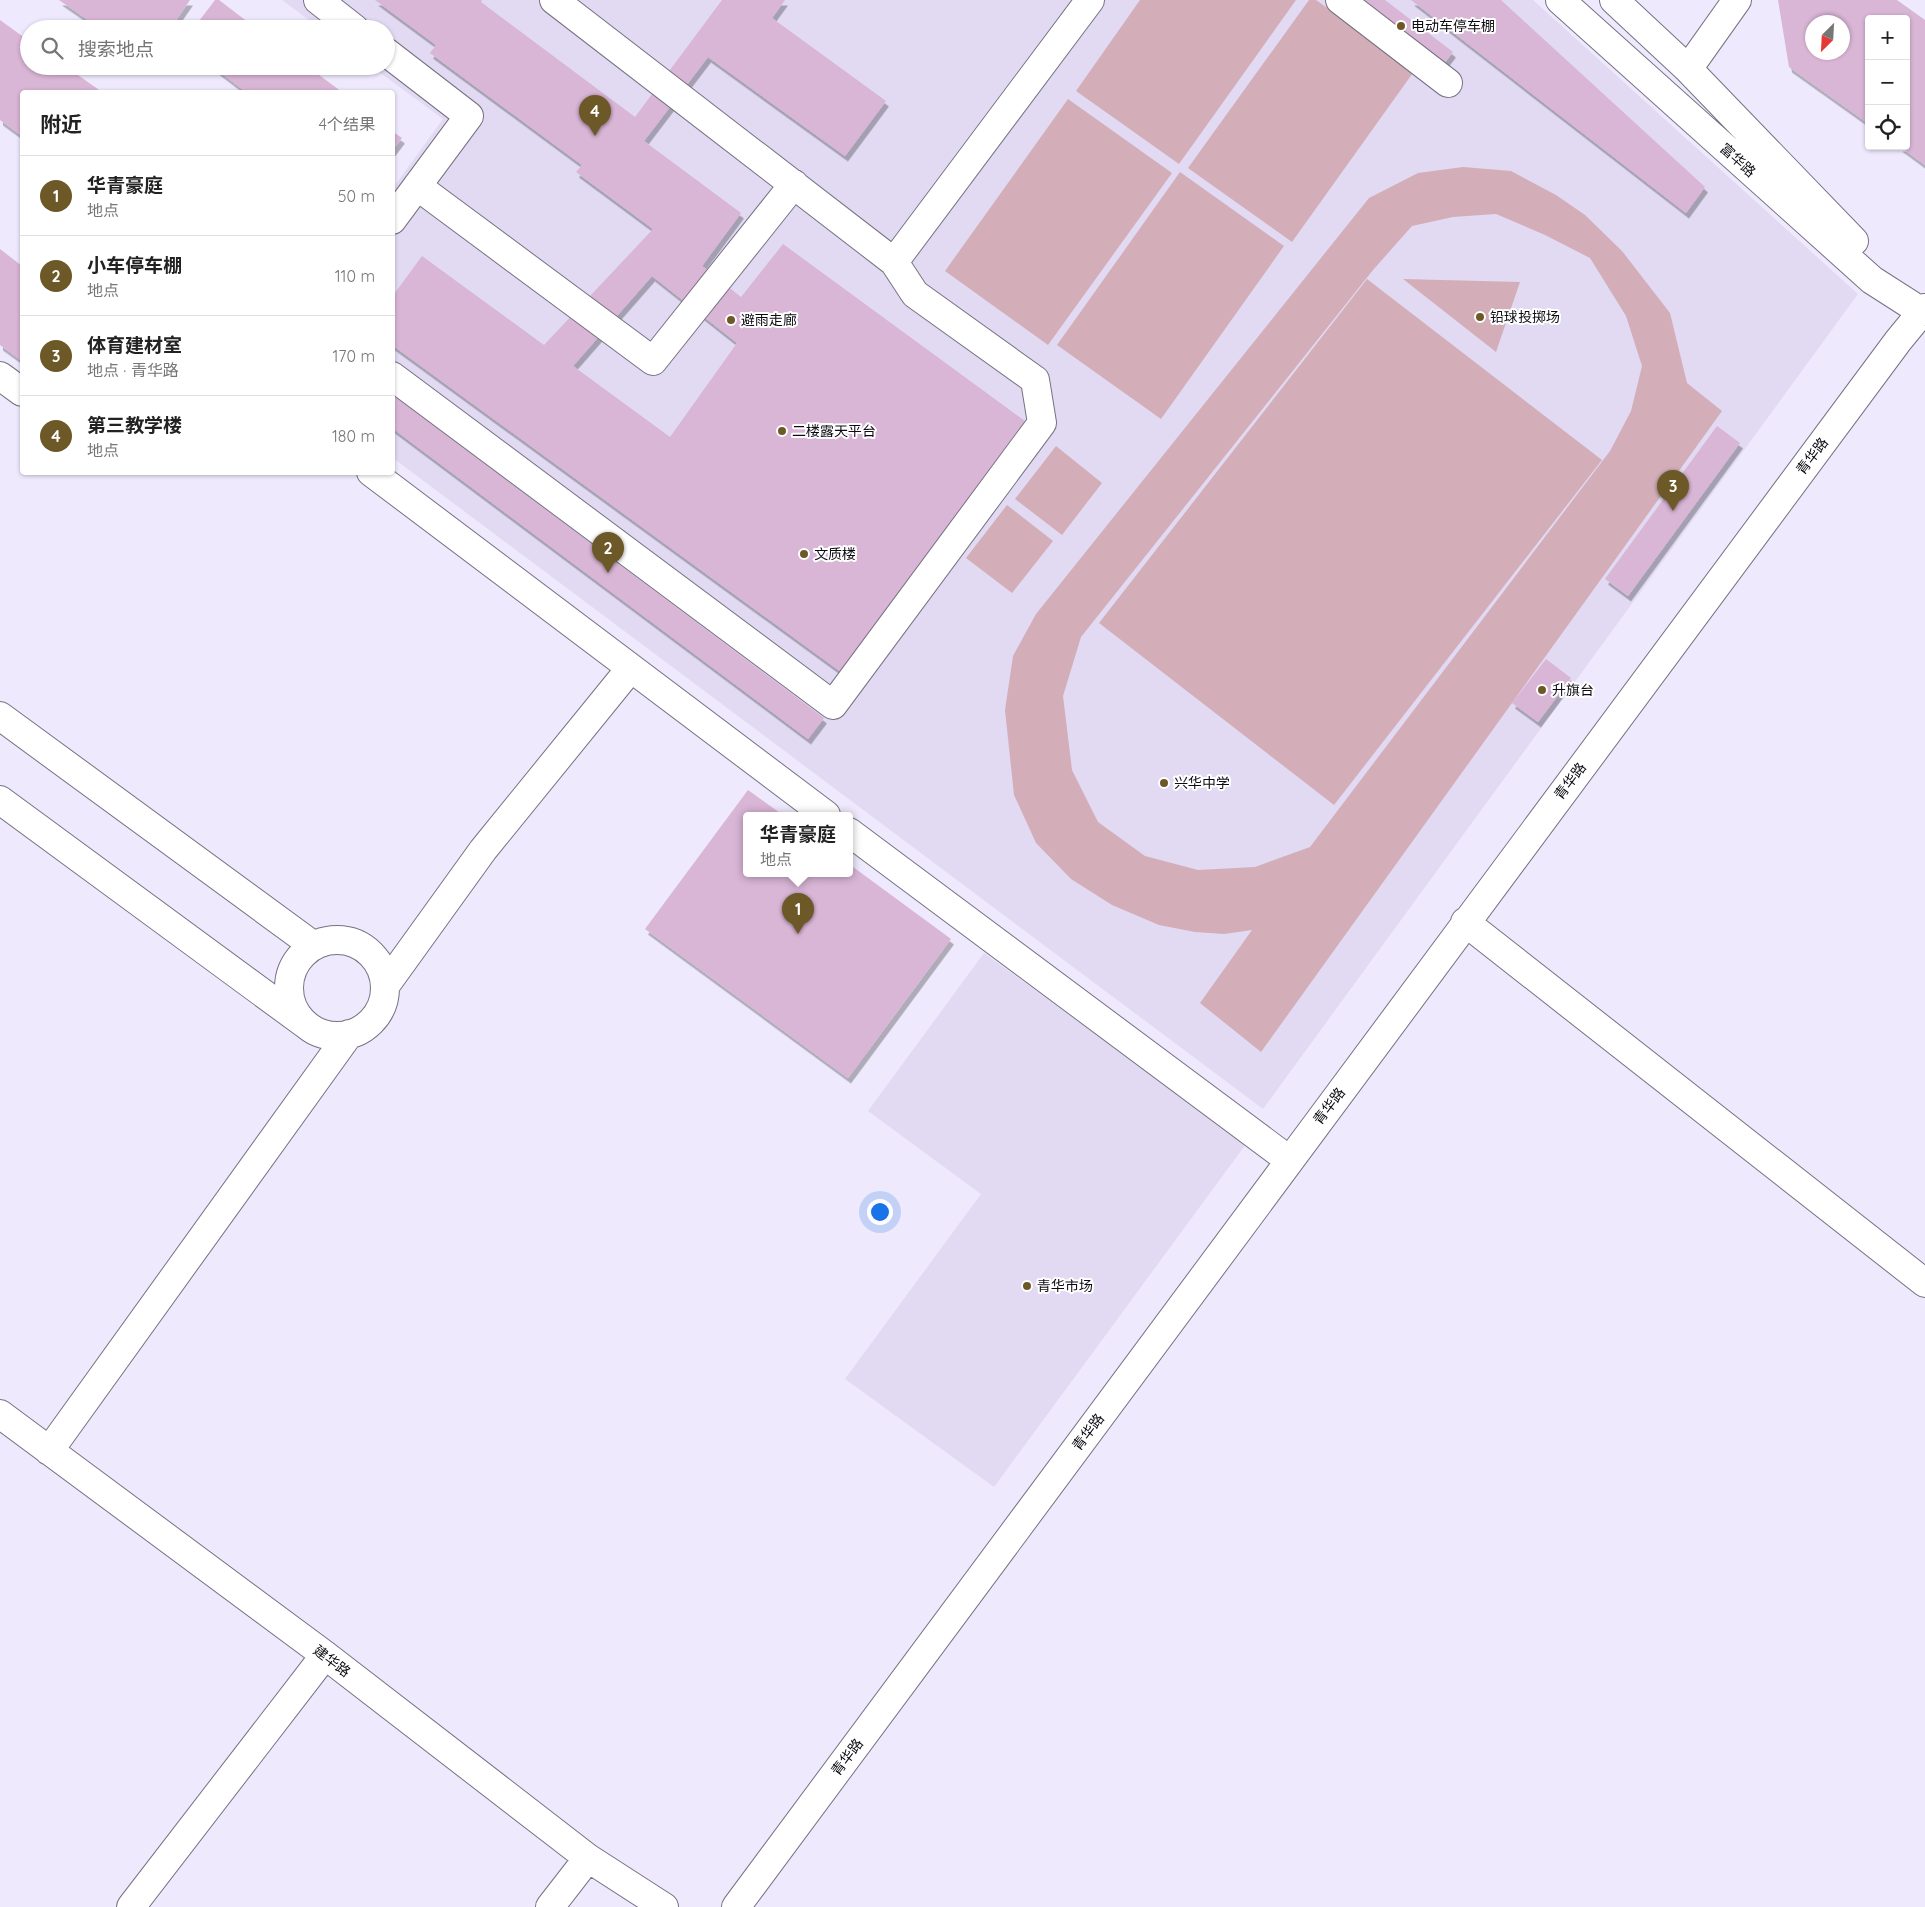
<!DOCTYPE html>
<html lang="zh">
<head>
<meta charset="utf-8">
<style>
	:root { --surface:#fff; --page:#f2f2f2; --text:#222; --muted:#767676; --line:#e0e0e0; --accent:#6c5927 }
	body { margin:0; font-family:Quicksand,"Noto Sans SC",sans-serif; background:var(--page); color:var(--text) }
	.controls { position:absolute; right:15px; top:15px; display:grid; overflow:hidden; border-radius:5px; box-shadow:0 1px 4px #0004 }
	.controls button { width:45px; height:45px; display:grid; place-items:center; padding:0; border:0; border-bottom:1px solid var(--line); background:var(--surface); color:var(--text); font:25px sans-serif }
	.compass { position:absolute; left:1805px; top:15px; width:45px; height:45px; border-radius:50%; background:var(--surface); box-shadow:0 1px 4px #0004; rotate:204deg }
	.you { position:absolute; left:879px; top:1211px; width:18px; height:18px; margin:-12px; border:4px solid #fff; border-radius:50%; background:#1a73e8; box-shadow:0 0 0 8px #1a73e833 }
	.badge { display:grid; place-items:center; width:32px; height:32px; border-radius:50%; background:var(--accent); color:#fff; font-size:16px; font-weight:700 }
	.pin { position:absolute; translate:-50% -41px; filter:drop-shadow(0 1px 2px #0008) }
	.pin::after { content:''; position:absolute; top:26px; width:18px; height:15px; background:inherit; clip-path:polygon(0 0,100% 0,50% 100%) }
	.popup { position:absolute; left:743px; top:812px; width:110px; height:65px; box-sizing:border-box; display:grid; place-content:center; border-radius:5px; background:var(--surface); filter:drop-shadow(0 1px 4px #0005); font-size:16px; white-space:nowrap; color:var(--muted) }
	.popup b { font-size:19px; color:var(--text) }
	.popup::after { content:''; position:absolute; left:50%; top:100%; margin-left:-10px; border:10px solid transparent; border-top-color:var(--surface) }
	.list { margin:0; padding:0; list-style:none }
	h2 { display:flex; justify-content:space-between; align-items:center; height:65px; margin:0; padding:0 20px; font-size:21px }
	h2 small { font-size:16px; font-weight:400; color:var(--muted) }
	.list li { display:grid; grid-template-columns:32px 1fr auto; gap:15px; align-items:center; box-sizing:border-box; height:80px; padding:0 20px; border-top:1px solid var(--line) }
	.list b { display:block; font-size:19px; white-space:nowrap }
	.list p { margin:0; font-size:16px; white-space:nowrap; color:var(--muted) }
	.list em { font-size:16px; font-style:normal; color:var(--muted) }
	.icon { flex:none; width:28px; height:28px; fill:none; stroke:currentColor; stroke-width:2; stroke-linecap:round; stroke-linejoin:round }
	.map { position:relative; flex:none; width:1925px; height:1907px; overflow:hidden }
	.search { position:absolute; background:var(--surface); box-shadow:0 1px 4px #0004; left:20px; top:20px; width:375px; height:55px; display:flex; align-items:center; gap:12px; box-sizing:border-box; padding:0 18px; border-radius:28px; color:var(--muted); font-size:19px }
	.panel { position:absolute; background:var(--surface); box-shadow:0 1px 4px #0004; left:20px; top:90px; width:375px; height:385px; border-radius:5px }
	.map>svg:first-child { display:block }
</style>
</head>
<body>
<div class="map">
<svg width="1925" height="1907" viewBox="0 0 1925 1907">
	<defs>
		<filter id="shadow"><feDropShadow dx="3" dy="5.5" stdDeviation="0" flood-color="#0004"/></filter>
	</defs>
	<rect width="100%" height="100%" fill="#eee9fc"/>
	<path fill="#e1daf2" d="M282 0H1533L1858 294 1263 1109 393 458V188L443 119 371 66H386V29H321Z
		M984 953 1246 1144 994 1487 845 1379 981 1194 868 1111Z"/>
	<path fill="#d3aeb9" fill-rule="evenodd" d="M1140 0H1296L1179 164 1076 91Z
		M1309 0H1316L1415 70 1292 242 1188 168Z
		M1068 99 1172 173 1048 345 945 271Z
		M1463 167 1511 171 1556 195 1585 215 1622 251 1670 313 1687 383 1722 411 1261 1052 1200 1003 1252 930 1224 934 1195 932 1159 925 1112 905 1071 879 1036 843 1014 795 1005 710 1013 656 1036 614 1369 198 1418 173ZM1496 214 1545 235 1590 258 1626 316 1642 366 1631 411 1610 451 1310 847 1255 867 1198 870 1145 856 1098 822 1072 770 1063 696 1081 637 1373 270 1412 226 1453 217Z
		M1180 172 1284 246 1161 419 1057 345Z
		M1367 279 1602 460 1334 805 1099 623Z
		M1403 279 1520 282 1496 352Z
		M1056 446 1102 483 1062 535 1015 499Z
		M1007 505 1053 541 1012 593 966 558Z"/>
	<path fill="#d9b5d6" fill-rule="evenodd" filter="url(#shadow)" d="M59 0H190L170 29H101Z
		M215 0H219L257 29H193Z
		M375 0H482L481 2 635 117 722 0H785L772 18 886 101 845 156 708 57 644 141 741 213 702 266 741 297 783 244 1025 421 841 672 392 345V297L422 256 544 345 653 229 576 172 582 165 430 53 436 45ZM652 276 737 343 670 437 573 366Z
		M1349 0H1385L1453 52 1440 69Z
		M1411 0H1501L1705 187 1686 213Z
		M1778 0H1897L1925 20V165L1899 146H1906V19H1869V124L1789 67ZM1812 22H1842V52H1812Z
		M0 20 29 41V66H65L102 92H22V136L0 120Z
		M212 66H307L342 92H246Z
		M392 131 402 138 392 151Z
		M0 249 22 266V361L0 345Z
		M392 394 824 718 808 739 392 428Z
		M1717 426 1740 443 1628 596 1605 579Z
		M1546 659 1571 678 1538 722 1512 703Z
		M748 790 783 815H747V873H849V864L951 939 848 1078 645 929Z"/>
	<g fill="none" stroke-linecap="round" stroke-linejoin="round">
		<defs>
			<path id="minor" d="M318 0 355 29
				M554 0 894 262
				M1340 0 1448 83
				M1560 0 1872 280 1922 312
				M1614 0 1688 69 1854 241
				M386 52 469 116 392 220
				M1688 69 1737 0
				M417 186 653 361 794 184
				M0 376 22 392
				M392 376 833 705 1042 423 1035 380 915 294 894 262 1090 0
				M371 472 826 815
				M0 716 314 946
				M0 800 305 1024
				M849 832 1289 1160
				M1465 922 1925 1283
				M289 988a48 48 0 1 1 96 0a48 48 0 1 1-96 0Z
				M385 986 483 850 630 669
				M0 1414 325 1655 588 1858 664 1907
				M49 1451 349 1034
				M131 1907 325 1655
				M550 1907 588 1858
				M736 1907 1898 341 1925 308"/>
		</defs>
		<use href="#minor" stroke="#777282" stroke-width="30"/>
		<use href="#minor" stroke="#fff" stroke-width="28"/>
	</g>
	<g fill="#6c5927" stroke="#fff" stroke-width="2">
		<circle cx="1401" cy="26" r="5"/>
		<circle cx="1480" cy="317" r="5"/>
		<circle cx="731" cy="320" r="5"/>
		<circle cx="782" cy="431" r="5"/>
		<circle cx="804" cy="554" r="5"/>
		<circle cx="1542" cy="690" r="5"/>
		<circle cx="1164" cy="783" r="5"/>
		<circle cx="1027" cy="1286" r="5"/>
	</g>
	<g text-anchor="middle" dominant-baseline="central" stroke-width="4" stroke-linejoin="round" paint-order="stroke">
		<g font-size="14" fill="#0d0b11" stroke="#fff" text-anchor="start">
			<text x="1411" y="26">电动车停车棚</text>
			<text x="1490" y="317">铅球投掷场</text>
			<text x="741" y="320">避雨走廊</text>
			<text x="792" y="431">二楼露天平台</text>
			<text x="814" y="554">文质楼</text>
			<text x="1552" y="690">升旗台</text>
			<text x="1174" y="783">兴华中学</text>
			<text x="1037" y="1286">青华市场</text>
		</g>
		<g font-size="14" fill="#0d0b11" stroke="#fff">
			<text transform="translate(1738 160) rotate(42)">富华路</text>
			<text transform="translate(1812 456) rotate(-53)">青华路</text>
			<text transform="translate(1570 781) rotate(-53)">青华路</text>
			<text transform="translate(1329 1106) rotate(-53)">青华路</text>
			<text transform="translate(1088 1432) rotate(-53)">青华路</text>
			<text transform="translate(332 1661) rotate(37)">建华路</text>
			<text transform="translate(847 1757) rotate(-53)">青华路</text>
		</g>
	</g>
</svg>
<div class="controls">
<button>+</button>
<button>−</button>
<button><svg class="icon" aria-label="locate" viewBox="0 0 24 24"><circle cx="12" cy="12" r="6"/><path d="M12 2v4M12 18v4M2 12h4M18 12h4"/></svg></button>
</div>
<svg class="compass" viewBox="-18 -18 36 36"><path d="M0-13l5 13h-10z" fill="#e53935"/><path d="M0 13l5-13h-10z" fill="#767676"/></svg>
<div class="you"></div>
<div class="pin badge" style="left:798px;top:934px">1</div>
<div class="popup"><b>华青豪庭</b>地点</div>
<div class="pin badge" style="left:608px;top:573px">2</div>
<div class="pin badge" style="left:1673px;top:511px">3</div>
<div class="pin badge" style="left:595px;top:136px">4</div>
<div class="search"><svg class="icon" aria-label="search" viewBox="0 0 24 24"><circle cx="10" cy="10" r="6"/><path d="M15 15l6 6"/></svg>搜索地点</div>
<section class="panel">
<h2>附近<small>4个结果</small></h2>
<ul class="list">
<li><span class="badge">1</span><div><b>华青豪庭</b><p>地点</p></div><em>50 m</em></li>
<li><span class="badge">2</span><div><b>小车停车棚</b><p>地点</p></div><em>110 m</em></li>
<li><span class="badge">3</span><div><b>体育建材室</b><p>地点 · 青华路</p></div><em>170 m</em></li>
<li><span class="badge">4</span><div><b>第三教学楼</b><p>地点</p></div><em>180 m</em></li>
</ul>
</section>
</div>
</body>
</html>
